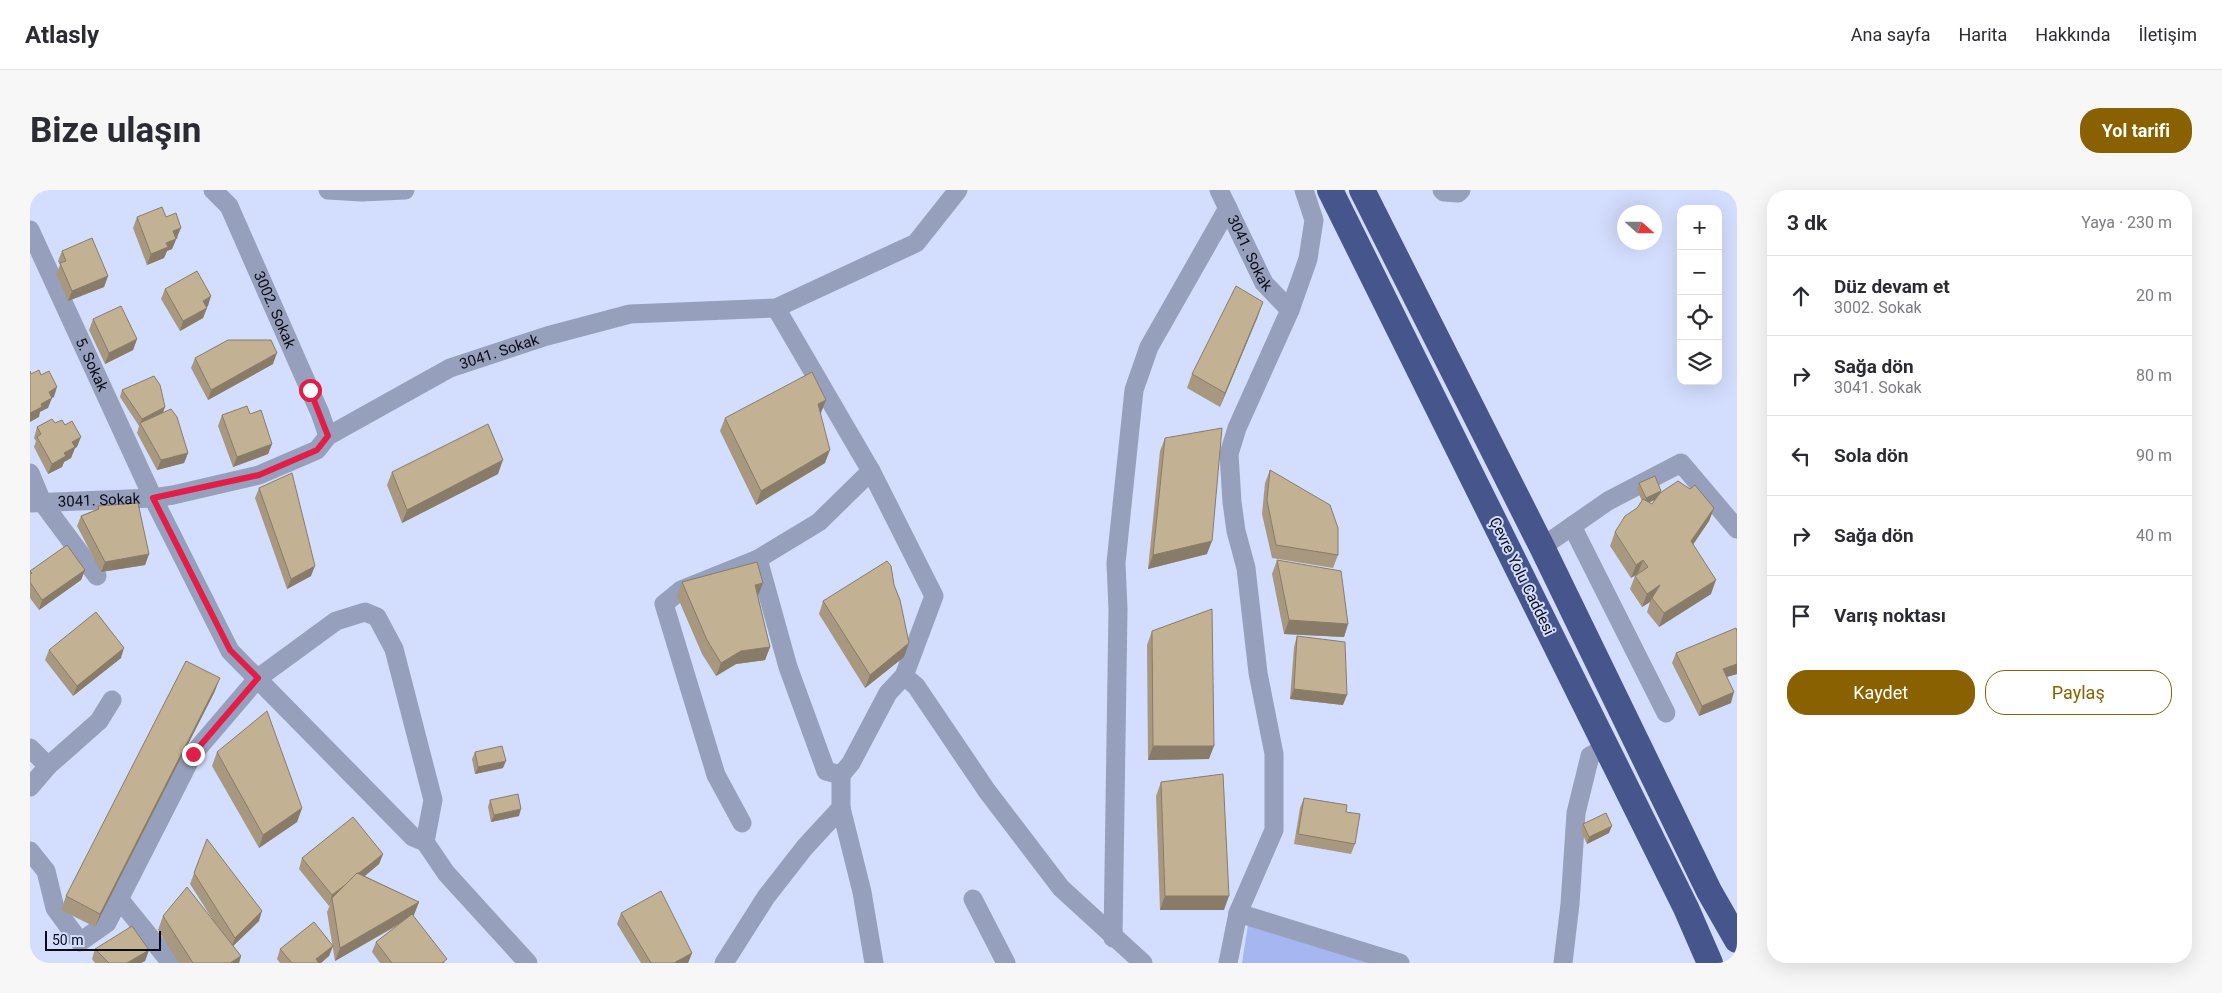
<!DOCTYPE html>
<html lang="tr">
<head>
<meta charset="utf-8">
<style>
	:root { --surface:#fff; --page:#f7f7f7; --text:#2b2b33; --muted:#7c7c81; --line:#e1e1e2; --accent:#896100 }
	body { margin:0; font-family:Roboto,sans-serif; background:var(--page); color:var(--text) }
	.controls { position:absolute; right:15px; top:15px; display:grid; overflow:hidden; border-radius:10px; box-shadow:0 5px 20px #0002 }
	.controls button { width:45px; height:45px; display:grid; place-items:center; padding:0; border:0; border-bottom:1px solid var(--line); background:var(--surface); color:var(--text); font:25px sans-serif }
	.compass { position:absolute; left:1587px; top:15px; width:45px; height:45px; border-radius:50%; background:var(--surface); box-shadow:0 5px 20px #0002; rotate:111deg }
	.scale { position:absolute; left:15px; bottom:12px; width:116px; box-sizing:border-box; padding-left:5px; border:2px solid #090c16; border-top:0; font-size:14px; line-height:18px; white-space:nowrap; color:#090c16; -webkit-text-stroke:4px #d3ddfd; paint-order:stroke }
	.stop { position:absolute; width:15px; height:15px; margin:-11px; border:4px solid #e11d48; border-radius:50%; background:#fff }
	.stop.end { background:#e11d48; border-color:#fff; box-shadow:0 1px 5px #0008 }
	.list { margin:0; padding:0; list-style:none }
	h2 { display:flex; justify-content:space-between; align-items:center; height:65px; margin:0; padding:0 20px; font-size:21px }
	h2 small { font-size:16px; font-weight:400; color:var(--muted) }
	.list li { display:grid; grid-template-columns:32px 1fr auto; gap:15px; align-items:center; box-sizing:border-box; height:80px; padding:0 20px; border-top:1px solid var(--line) }
	.list b { display:block; font-size:19px; white-space:nowrap }
	.list p { margin:0; font-size:16px; white-space:nowrap; color:var(--muted) }
	.list em { font-size:16px; font-style:normal; color:var(--muted) }
	.actions { display:flex; gap:10px; padding:15px 20px }
	.actions a { flex:1; padding:11px 0; border:1px solid var(--accent); border-radius:20px; text-align:center; font-size:18px; color:var(--accent) }
	.actions .main { background:var(--accent); color:#fff }
	.icon { flex:none; width:28px; height:28px; fill:none; stroke:currentColor; stroke-width:2; stroke-linecap:round; stroke-linejoin:round }
	.map { position:relative; flex:none; width:1707px; height:773px; overflow:hidden; border-radius:20px }
	header { display:flex; align-items:center; gap:30px; box-sizing:border-box; height:70px; padding:0 25px; background:var(--surface); border-bottom:1px solid var(--line) }
	header strong { font-size:24px }
	nav { display:flex; gap:28px; margin-inline-start:auto; font-size:18px }
	.intro { display:flex; align-items:center; justify-content:space-between; box-sizing:border-box; height:120px; padding:0 30px }
	h1 { margin:0; font-size:35px }
	.button { padding:12px 22px; border-radius:20px; background:var(--accent); color:#fff; font-size:18px; font-weight:700 }
	main { display:flex; gap:30px; padding:0 30px }
	aside { flex:1; background:var(--surface); border-radius:20px; box-shadow:0 5px 20px #0002 }
	.map>svg:first-child { display:block }
</style>
</head>
<body>
<header>
<strong>Atlasly</strong>
<nav><a>Ana sayfa</a><a>Harita</a><a>Hakkında</a><a>İletişim</a></nav>
</header>
<div class="intro"><h1>Bize ulaşın</h1><a class="button">Yol tarifi</a></div>
<main>
<div class="map">
<svg width="1707" height="773" viewBox="0 0 1707 773">
	<rect width="100%" height="100%" fill="#d3ddfd"/>
	<path fill="#a5b6f1" d="M1218 735 1350 773H1212Z"/>
	<g fill="none" stroke-linecap="round" stroke-linejoin="round">
		<g stroke="#969fbb" stroke-width="19">
			<path id="s1" d="M183 0 199 16 290 223 298 246"/>
			<path d="M298 0 332 2 375 0"/>
			<path id="s2" d="M1189 0 1234 93 1260 120"/>
			<path d="M1412 0 1414 2 1428 3 1431 0"/>
			<path id="s3" d="M0 40 123 308 200 461 383 647 395 652 416 683 498 773"/>
			<path d="M746 118 841 281 904 406 874 486 858 503 821 573 811 585"/>
			<path d="M0 283 12 312 67 386"/>
			<path id="s4" d="M0 313 123 308 143 305 229 285 287 260 298 246 420 178 517 146 600 124 746 118 886 53 928 0"/>
			<path d="M1542 336 1636 523"/>
			<path d="M1512 357 1578 311 1651 273 1707 339"/>
			<path d="M728 369 758 477 796 581 811 585V618L832 702 844 773"/>
			<path d="M874 486 886 496 957 601 1031 698 1113 773"/>
			<path d="M0 558 18 576"/>
			<path d="M0 597 18 576 69 531 82 510"/>
			<path d="M712 633 686 585 634 414 651 400 728 369 789 332 841 281"/>
			<path d="M0 661 16 681 25 718 50 752 77 733 163 564 228 488 306 431 335 422 347 427 364 459 403 610 395 652"/>
			<path d="M943 709 976 773"/>
			<path d="M90 710 141 773"/>
			<path d="M1208 723 1370 773"/>
			<path d="M1083 748 1088 419 1086 373 1104 200 1119 157 1198 18"/>
			<path d="M694 773 736 707 775 657 811 618"/>
			<path d="M1198 773 1208 723 1244 640V564L1228 483 1216 378 1206 341 1202 312 1199 264 1207 238 1260 120 1278 69 1284 30 1274 0"/>
			<path d="M1533 773 1540 714 1546 623 1560 566 1577 557"/>
		</g>
		<path stroke="#47558d" stroke-width="26" d="M1300 0 1656 718 1680 773
			M1332 0 1512 357 1679 701 1707 750"/>
	</g>
	<path fill="#a8987f" fill-rule="evenodd" d="M107 27H136L148 48 146 49 142 59 137 61 134 68 117 75 103 38Z
		M32 61 78 86 74 97 38 111 26 84 30 75 28 71Z
		M135 99 178 116 177 117 173 128 150 141 131 109Z
		M1228 126 1190 217 1157 198 1162 184Z
		M63 129 107 149 103 160 75 174 59 140Z
		M165 168 243 174 178 210 161 178Z
		M92 200 135 217 133 223 158 263 154 273 127 280 107 243 109 236 90 207Z
		M791 223 790 224 795 273 726 315 690 241 695 228Z
		M220 224 242 254 238 264 203 277 188 236 192 225Z
		M25 233 47 257 45 258 41 268 34 272 32 277 18 284 4 257 6 251 4 248 7 237Z
		M1135 248 1177 364 1118 379 1130 261Z
		M1240 280 1308 365 1303 378 1242 368 1232 324 1235 293Z
		M362 282 468 284 372 333 357 295Z
		M1609 293 1631 302 1684 318 1679 331 1663 354 1681 404 1629 437 1617 422 1620 412 1612 417 1600 399 1605 386 1608 384 1601 388 1580 356 1585 342 1607 318 1612 311 1607 300ZM1625 309 1622 314 1618 312 1621 311Z
		M229 298 281 386 257 399 225 308Z
		M68 316 119 364 115 375 71 382 47 336 51 326 67 319Z
		M1247 370 1318 434 1314 447 1254 444 1242 384Z
		M55 380 51 390 9 420 0 408V381Z
		M652 392 728 406 740 457 735 470 706 474 686 486 672 464 647 406Z
		M793 411 874 467 835 498 789 424Z
		M1122 441 1179 569 1118 570 1117 455Z
		M1707 441V484L1697 487 1701 513 1669 526 1642 473 1646 463Z
		M1267 446 1313 515 1260 509 1264 457Z
		M19 460 91 468 43 506 15 470Z
		M185 501 65 737 31 720 36 706Z
		M187 562 272 618 267 632 229 658 182 576Z
		M445 562 473 578 445 584 442 569Z
		M1131 592 1194 720H1130L1126 606Z
		M1274 608 1316 622 1325 654 1321 664 1264 654 1270 618Z
		M460 610 489 626 461 632 458 617Z
		M1553 634 1579 643 1557 654 1551 641Z
		M177 649 229 731 203 756 211 766 209 773H149L128 740 133 726 183 730 160 694Z
		M353 664 349 674 335 686 389 712 383 726 415 773H350L342 762 346 752 370 734 305 771 297 722 300 715 299 716 269 679 272 668Z
		M591 723 662 763 658 773H611L587 734Z
		M303 756 299 766 291 773H250L247 769 250 759Z
		M65 759 119 760 115 771 111 773H65L62 769Z"/>
	<path fill="#887c68" d="M151 38 142 59 137 61 134 68 117 75 121 64 136 53 143 41Z
		M78 86 74 97 38 111 42 101Z
		M181 106 178 116 169 121 173 111Z
		M1233 112 1228 126 1190 217 1195 203Z
		M177 118 173 128 150 141 153 131Z
		M107 149 103 160 75 174 79 163Z
		M247 163 243 174 178 210 181 200Z
		M27 197 24 207 22 208 18 218 10 222 9 227 0 232V223L11 214 19 202Z
		M796 210 791 223 783 228 788 214Z
		M135 217 132 224 111 233 112 229Z
		M51 247 47 257 45 258 41 268 34 272 32 277 18 284 22 274 42 252Z
		M242 254 238 264 203 277 207 267Z
		M800 260 795 273 726 315 731 301Z
		M158 263 154 273 127 280 131 270Z
		M473 270 468 284 372 333 377 320Z
		M1631 301 1629 308 1614 315 1616 308Z
		M1684 318 1679 331 1656 365 1661 351Z
		M1182 351 1177 364 1118 379 1123 365Z
		M119 364 115 375 71 382 75 372Z
		M1613 370 1608 383 1601 388 1606 375Z
		M285 376 281 386 257 399 261 389Z
		M55 380 51 390 9 420 12 410Z
		M1686 390 1681 404 1629 437 1634 423Z
		M733 393 728 406 725 395Z
		M1630 395 1622 408 1620 412 1612 417 1617 404Z
		M1259 430 1318 434 1314 447 1254 444Z
		M879 453 874 467 835 498 840 485Z
		M740 457 735 470 706 474 686 486 691 473 711 461Z
		M94 458 91 468 43 506 47 496Z
		M1707 474V484L1689 489 1693 479Z
		M190 488 185 501 65 737 70 724Z
		M1264 499 1317 505 1313 515 1260 509Z
		M1704 502 1701 513 1669 526 1672 516Z
		M1123 556H1184L1179 569 1118 570Z
		M476 571 473 578 445 584 448 577Z
		M272 618 267 632 229 658 233 645Z
		M491 619 489 626 461 632 464 625Z
		M1582 636 1579 643 1557 654 1559 647Z
		M353 664 349 674 303 712 302 708 299 716 302 705Z
		M1135 706H1199L1194 720H1130Z
		M389 712 384 725 305 771 310 758Z
		M232 721 229 731 201 758 205 748Z
		M303 756 299 766 291 773H285L286 769Z
		M119 760 115 771 111 773H97Z
		M662 763 658 773H644Z
		M211 766 209 773H200Z"/>
	<path fill="#c3b194" stroke="#887c68" d="M132 17 136 27 146 23 151 38 143 41 146 49 136 53 138 57 121 64 107 27Z
		M62 48 78 86 42 101 30 73 36 71 32 61Z
		M167 81 181 106 173 111 177 118 153 131 135 99Z
		M1206 96 1233 112 1195 203 1162 184Z
		M91 116 107 149 79 163 63 129Z
		M198 150H241L247 163 181 200 165 168Z
		M9 180 11 185 19 181 27 197 19 202 22 208 11 214 12 217 0 223V181L1 184Z
		M782 182 796 210 788 214 800 260 731 301 695 228Z
		M124 186 130 195 135 217 112 229 92 200Z
		M217 216 220 224 231 220 242 254 207 267 192 225Z
		M141 219 147 227 158 263 131 270 110 233Z
		M22 229 25 233 32 230 35 235 42 231 51 247 42 252 45 257 34 263 36 266 22 274 7 247 11 244 7 237Z
		M458 234 473 270 377 320 362 282Z
		M1192 238 1182 351 1123 365 1135 248Z
		M1240 280 1300 315 1308 338V365L1246 355 1237 310Z
		M262 283 285 376 261 389 229 298Z
		M1625 286 1631 301 1616 308 1609 293Z
		M1648 291 1660 299 1665 295 1684 318 1661 351 1686 390 1634 423 1622 408 1630 395 1617 404 1605 386 1618 377 1613 370 1606 375 1585 342 1595 326 1607 318 1613 309 1622 314 1630 303Z
		M108 313 119 364 75 372 51 326 69 319 68 316Z
		M37 355 55 380 12 410 0 392V384L2 383 0 381Z
		M1247 370 1311 381 1318 434 1259 430Z
		M857 371 861 376 864 395 870 410 879 453 840 485 793 411Z
		M727 372 733 393 725 395 740 457 711 461 691 473 677 450 652 392Z
		M1182 419 1184 556H1123L1122 441Z
		M66 422 94 458 47 496 19 460Z
		M1706 438 1707 441V474L1693 479 1704 502 1672 516 1646 463Z
		M1267 446 1315 452 1317 505 1264 499Z
		M156 471 190 488 70 724 36 706Z
		M237 521 272 618 233 645 187 562Z
		M472 556 476 571 448 577 445 562Z
		M1193 584 1199 706H1135L1131 592Z
		M488 604 491 619 464 625 460 610Z
		M1274 608 1317 615 1316 622 1330 624 1325 654 1268 644Z
		M1576 623 1582 636 1559 647 1553 634Z
		M323 627 353 664 329 683H327L315 695 302 705 272 668Z
		M177 649 232 721 205 748 164 683Z
		M327 683 389 712 310 758 302 708Z
		M157 697 211 766 200 773H163L133 726Z
		M631 701 662 763 644 773H621L591 723Z
		M382 724 417 769 412 773H362L346 752Z
		M284 732 303 756 286 769 289 773H262L250 759Z
		M102 736 119 760 97 773H79L65 759Z"/>
	<g fill="none" stroke-linecap="round" stroke-linejoin="round">
		<path stroke="#e11d48" stroke-width="6" d="M163 564 228 488 200 460 123 308 229 285 287 260 298 246 280 200"/>
	</g>
	<g text-anchor="middle" dominant-baseline="central" stroke-width="4" stroke-linejoin="round" paint-order="stroke">
		<g font-size="15" fill="#090c16" stroke="#d3ddfd">
			<text stroke="none"><textPath href="#s2" startOffset="70">3041. Sokak</textPath></text>
			<text stroke="none"><textPath href="#s1" startOffset="136">3002. Sokak</textPath></text>
			<text stroke="none"><textPath href="#s4" startOffset="504">3041. Sokak</textPath></text>
			<text stroke="none"><textPath href="#s3" startOffset="148">5. Sokak</textPath></text>
			<text stroke="none"><textPath href="#s4" startOffset="69">3041. Sokak</textPath></text>
			<text transform="translate(1492 386) rotate(64)">Çevre Yolu Caddesi</text>
		</g>
	</g>
</svg>
<div class="controls">
<button>+</button>
<button>−</button>
<button><svg class="icon" aria-label="locate" viewBox="0 0 24 24"><circle cx="12" cy="12" r="6"/><path d="M12 2v4M12 18v4M2 12h4M18 12h4"/></svg></button>
<button><svg class="icon" aria-label="layers" viewBox="0 0 24 24"><path d="M12 4l9 5-9 5-9-5zM3 14l9 5 9-5"/></svg></button>
</div>
<svg class="compass" viewBox="-18 -18 36 36"><path d="M0-13l5 13h-10z" fill="#e53935"/><path d="M0 13l5-13h-10z" fill="#7c7c81"/></svg>
<div class="scale">50 m</div>
<div class="stop" style="left:280px;top:200px"></div>
<div class="stop end" style="left:163px;top:564px"></div>
</div>
<aside>
<h2>3 dk<small>Yaya · 230 m</small></h2>
<ul class="list">
<li><svg class="icon" aria-label="ahead" viewBox="0 0 24 24"><path d="M12 20V5M6 11l6-6 6 6"/></svg><div><b>Düz devam et</b><p>3002. Sokak</p></div><em>20 m</em></li>
<li><svg class="icon" aria-label="right" viewBox="0 0 24 24"><path d="M7 20v-9h11M14 6l5 5-5 5"/></svg><div><b>Sağa dön</b><p>3041. Sokak</p></div><em>80 m</em></li>
<li><svg class="icon" aria-label="left" viewBox="0 0 24 24"><path d="M17 20v-9H6M10 6l-5 5 5 5"/></svg><div><b>Sola dön</b></div><em>90 m</em></li>
<li><svg class="icon" aria-label="right" viewBox="0 0 24 24"><path d="M7 20v-9h11M14 6l5 5-5 5"/></svg><div><b>Sağa dön</b></div><em>40 m</em></li>
<li><svg class="icon" aria-label="arrive" viewBox="0 0 24 24"><path d="M6 21V4h12l-3 4 3 4H6"/></svg><div><b>Varış noktası</b></div></li>
</ul>
<div class="actions"><a class="main">Kaydet</a><a>Paylaş</a></div>
</aside>
</main>
</body>
</html>
